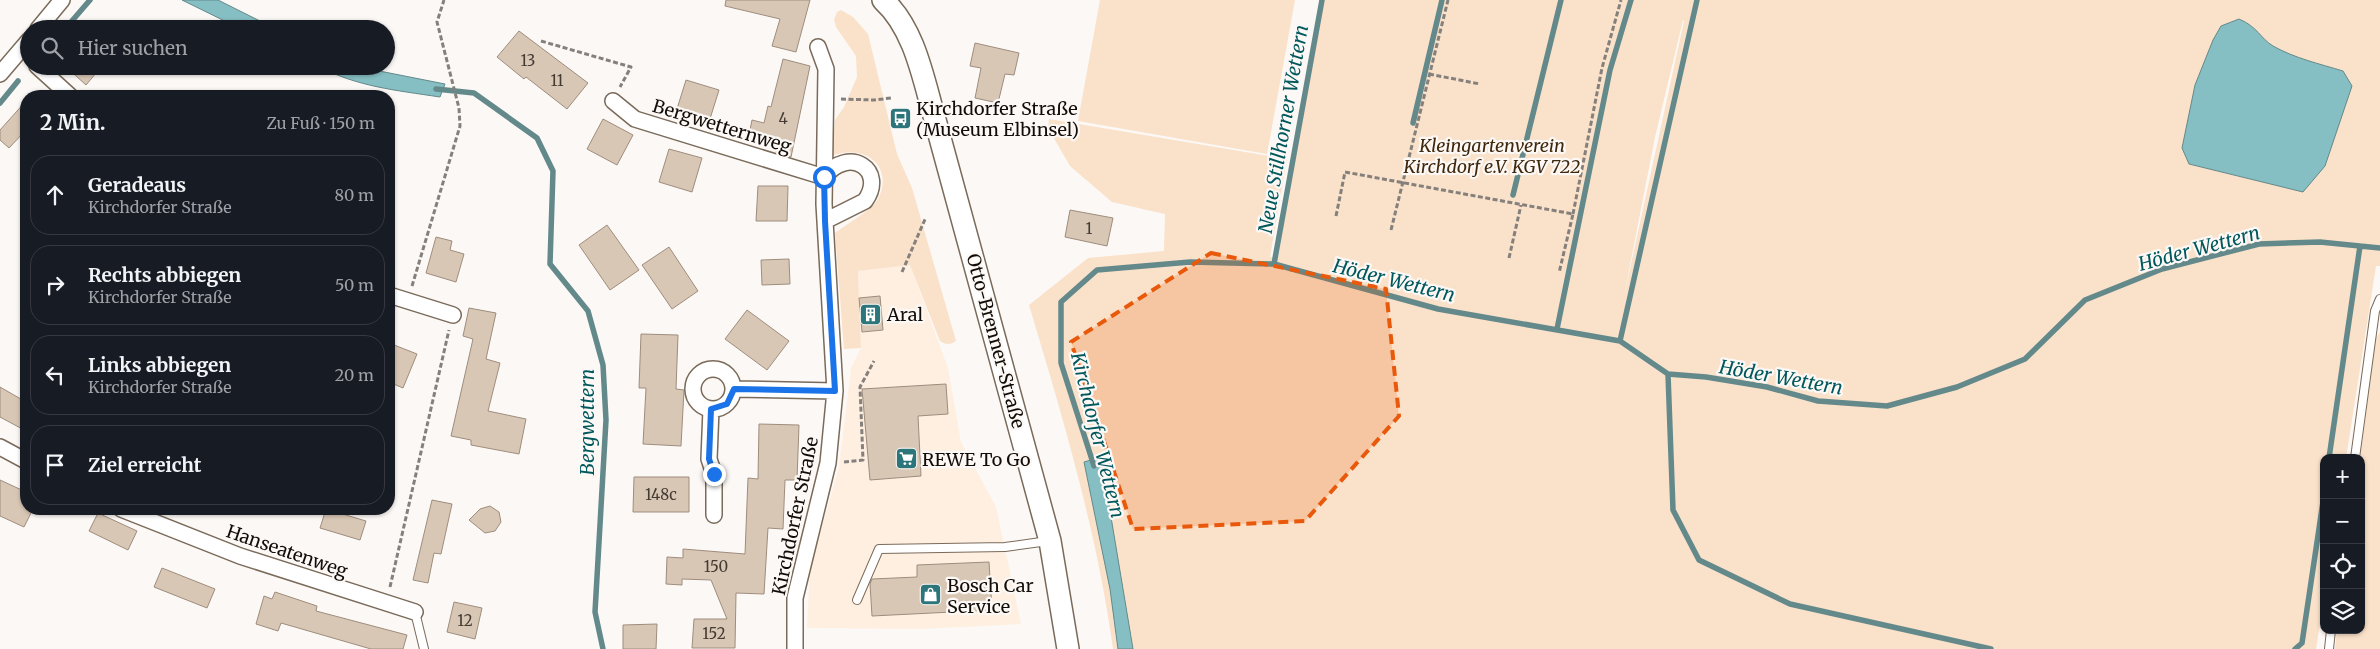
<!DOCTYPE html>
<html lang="de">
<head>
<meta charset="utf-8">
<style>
	:root { --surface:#171b24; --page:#242831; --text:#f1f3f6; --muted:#9ea1a6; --line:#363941 }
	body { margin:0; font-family:Merriweather,serif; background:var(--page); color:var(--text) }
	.controls { position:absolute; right:15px; bottom:15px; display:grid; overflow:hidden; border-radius:10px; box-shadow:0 1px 4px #0004 }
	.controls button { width:45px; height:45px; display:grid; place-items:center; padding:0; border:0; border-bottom:1px solid var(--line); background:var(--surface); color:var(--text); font:25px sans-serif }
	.stop { position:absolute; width:15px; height:15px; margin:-11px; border:4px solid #1a73e8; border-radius:50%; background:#fff }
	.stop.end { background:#1a73e8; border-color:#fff; box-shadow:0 1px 5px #0008 }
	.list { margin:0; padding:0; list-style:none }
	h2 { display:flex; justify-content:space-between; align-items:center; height:65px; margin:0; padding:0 20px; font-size:21px }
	h2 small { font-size:16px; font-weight:400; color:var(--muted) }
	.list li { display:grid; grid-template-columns:32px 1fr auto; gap:15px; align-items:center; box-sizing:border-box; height:80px; margin:0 10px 10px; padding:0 10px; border:1px solid var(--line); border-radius:20px }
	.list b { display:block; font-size:19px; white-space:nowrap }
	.list p { margin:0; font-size:16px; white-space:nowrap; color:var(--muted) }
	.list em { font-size:16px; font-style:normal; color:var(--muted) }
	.icon { flex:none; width:28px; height:28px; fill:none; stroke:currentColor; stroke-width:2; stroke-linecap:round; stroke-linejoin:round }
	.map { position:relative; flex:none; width:2380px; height:649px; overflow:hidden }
	.search { position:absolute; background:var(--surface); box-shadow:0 1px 4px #0004; left:20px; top:20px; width:375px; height:55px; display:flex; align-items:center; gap:12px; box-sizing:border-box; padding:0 18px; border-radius:28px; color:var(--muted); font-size:19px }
	.panel { position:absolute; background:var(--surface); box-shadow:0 1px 4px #0004; left:20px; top:90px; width:375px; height:425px; border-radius:20px }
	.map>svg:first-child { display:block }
</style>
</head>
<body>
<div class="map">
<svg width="2380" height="649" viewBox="0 0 2380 649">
	<rect width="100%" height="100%" fill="#fcf8f5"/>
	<path fill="#feefe1" d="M910 265 948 368 961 442 996 507 1021 624 921 629 807 628 810 569 839 467 851 368 861 348 858 271Z"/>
	<path fill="#fae1c9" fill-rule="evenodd" d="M1100 0H1295L1267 154 1078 121Z
		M1321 0H2380V266H2376L2346 458H2324V598L2316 649H1113C1097 532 1063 418 1029 305L1088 258 1164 251 1165 214 1112 202 1070 166 1048 128 1049 119 1287 159 1270 257 1278 258ZM1683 20 1684 21 1624 296 1655 137Z
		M841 10 853 17 868 34 897 154 912 188 956 341C950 345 946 345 940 341L910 265 858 271 861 348 844 349 835 233C844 226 873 209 878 199 895 166 864 143 832 156L835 120 844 107 857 77 856 56 836 27 834 20 837 12Z
		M2380 332V649H2335L2337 630H2361L2360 458 2376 338Z"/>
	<path fill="#86bfc3" stroke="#63898b" d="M182 0H218L276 29H241Z
		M2239 19C2258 27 2260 38 2273 46 2294 58 2320 64 2343 71L2352 86 2325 166 2303 192 2189 164 2182 148 2195 85 2213 40 2221 26Z
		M317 66H354L445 84 440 97C394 90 359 87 317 66Z
		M1101 457 1133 649H1118L1110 589 1084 462Z"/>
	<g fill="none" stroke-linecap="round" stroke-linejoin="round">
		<path stroke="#63898b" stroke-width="5.5" d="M65 29 90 0
			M436 89 474 93 537 138 553 171 550 264 588 311 603 365 606 420 595 612 603 649
			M0 103 18 81
			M1413 123 1442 0
			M1513 195 1561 0
			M1274 264 1322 0
			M1557 329 1610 70 1631 0
			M1620 341 1697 0
			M1668 374 1673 510 1699 560 1790 604 1991 649
			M2329 458 2360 246
			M1094 466 1061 363V302L1097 270 1190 262 1274 264 1438 309 1620 341 1668 374 1706 377 1767 387 1818 401 1887 406 1957 387 2025 359 2085 300 2162 269 2259 244 2320 242 2380 248
			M2295 649 2302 643 2324 495"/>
	</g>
	<path fill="#d9c7b6" stroke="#9e8d7d" d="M726 0H810L796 52 772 46 780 19 725 6Z
		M519 31 588 83 567 109 526 77 524 79 497 57Z
		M975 43 1019 53 1014 75 1005 74 998 103 975 98 981 68 970 66Z
		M783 59 810 66 791 157 776 152 778 142 749 135 752 120 764 123 768 106 771 107Z
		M65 66H102L86 85Z
		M686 80 719 90 709 122 676 112Z
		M26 101V130L9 148 0 140V130Z
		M603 119 633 135 617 165 587 149Z
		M669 149 702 158 692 192 659 182Z
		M758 186H788L787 221H756Z
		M1070 210 1113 218 1107 246 1065 237Z
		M607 225 639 270 610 290 579 245Z
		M436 237 452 241 450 250 464 254 456 282 426 273Z
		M669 247 698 291 672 309 642 265Z
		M789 259 790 284 762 285 761 260Z
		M880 296 883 330 862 332 859 298Z
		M469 308 496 313 486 359 500 363 488 411 526 419 519 454 471 445V440L451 436 473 339 463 336Z
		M747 310 789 341 767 370 725 339Z
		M641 334 678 335 676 389 684 390 681 446 643 444 646 388H639Z
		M389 343 417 354 403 388 389 382Z
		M946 384 948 414 918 416 921 476 870 480 862 389Z
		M0 387 26 402V431L0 417Z
		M759 424 799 425 797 480H785L783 529 768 528 764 594 736 593 735 648H692L694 619H727L711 580 682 579V585L666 584 667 557 683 558V549L745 554 748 478 758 479Z
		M634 477H689V512H633Z
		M0 480 26 492V509H33L24 527 0 516Z
		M432 500 452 504 441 554 434 553 428 583 413 580Z
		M490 506 499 512 501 522 495 531 485 533 469 520 480 509Z
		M326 509 366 521 360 540 320 528Z
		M98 513 137 531 128 550 89 531Z
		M989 562 992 610 872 616 870 584 872 579 917 577V565Z
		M162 568 215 589 207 608 154 587Z
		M275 592 317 606 316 611 407 635 403 649H371L281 623 278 631 256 624 264 596 272 599Z
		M454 602 482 608 475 639 447 632Z
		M657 624 656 649H623V625Z"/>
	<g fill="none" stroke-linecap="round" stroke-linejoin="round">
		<defs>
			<path id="lane" d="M2355 458 2375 311 2380 299
				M857 600 879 549 1005 547 1048 541
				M415 612 424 649
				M2329 649 2331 630"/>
			<path id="street" d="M38 29 62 0
				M37 66 70 96
				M0 74 29 40
				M613 101 635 119 824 177
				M824 177C849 145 887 170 865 201L825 221
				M389 295 453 315
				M693 389a20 20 0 1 1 40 0a20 20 0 1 1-40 0Z
				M733 389 835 391
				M711 409 709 459 714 474V515
				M0 447 26 461
				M121 509 240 556 415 612
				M795 649V598L828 463 835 391 824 204 826 69 818 47"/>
			<path id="secondary" d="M883 0C914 28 923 77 934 116L1050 541 1068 649"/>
		</defs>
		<use href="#lane" stroke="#7a6a5a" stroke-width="10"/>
		<use href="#street" stroke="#7a6a5a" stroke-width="18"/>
		<use href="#secondary" stroke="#7a6a5a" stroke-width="24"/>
		<path stroke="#85807c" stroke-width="3" stroke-dasharray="5 2.5" stroke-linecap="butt" d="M541 41 631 67 620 87
			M1429 74 1480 84
			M841 99 874 100 891 98
			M1573 214 1602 68 1621 0
			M1336 216 1345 172 1573 214 1559 273
			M1391 230 1448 0
			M1509 258 1521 205
			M902 272 926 217
			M412 286 460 126 459 108 437 22 444 0
			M844 462 863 460 860 387 874 361
			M390 587 449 330"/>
		<use href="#lane" stroke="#fff" stroke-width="8"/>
		<use href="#street" stroke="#fff" stroke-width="15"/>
		<use href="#secondary" stroke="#fff" stroke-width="21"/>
	</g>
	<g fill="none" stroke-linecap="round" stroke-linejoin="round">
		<path stroke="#1a73e8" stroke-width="6" d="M714 474 709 459 711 409 727 404 734 389 835 391 825 221 824 177"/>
	</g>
	<path fill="#e8590c" fill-opacity="0.2" stroke="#e8590c" stroke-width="4" stroke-dasharray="10 6" stroke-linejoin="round" d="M1211 253 1386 289 1399 416 1305 521 1133 529 1071 342Z"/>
	<defs>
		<symbol id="bus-square" viewBox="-11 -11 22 22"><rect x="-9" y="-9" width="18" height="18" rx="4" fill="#2c757a" stroke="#fcf8f5"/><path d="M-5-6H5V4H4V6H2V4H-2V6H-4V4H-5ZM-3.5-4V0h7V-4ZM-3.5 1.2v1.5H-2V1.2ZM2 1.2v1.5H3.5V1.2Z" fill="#fff"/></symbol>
		<symbol id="building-square" viewBox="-11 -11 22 22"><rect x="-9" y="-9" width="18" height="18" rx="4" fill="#2c757a" stroke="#fcf8f5"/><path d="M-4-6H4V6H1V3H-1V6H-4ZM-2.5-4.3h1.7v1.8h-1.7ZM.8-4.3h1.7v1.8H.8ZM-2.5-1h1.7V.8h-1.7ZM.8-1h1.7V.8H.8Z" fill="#fff"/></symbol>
		<symbol id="supermarket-square" viewBox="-11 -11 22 22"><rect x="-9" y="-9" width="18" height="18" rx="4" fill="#2c757a" stroke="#fcf8f5"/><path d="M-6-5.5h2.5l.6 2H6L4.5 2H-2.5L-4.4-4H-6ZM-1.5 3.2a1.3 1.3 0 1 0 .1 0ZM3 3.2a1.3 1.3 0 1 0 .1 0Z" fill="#fff"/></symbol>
		<symbol id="shop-square" viewBox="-11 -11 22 22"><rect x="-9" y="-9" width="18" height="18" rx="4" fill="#2c757a" stroke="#fcf8f5"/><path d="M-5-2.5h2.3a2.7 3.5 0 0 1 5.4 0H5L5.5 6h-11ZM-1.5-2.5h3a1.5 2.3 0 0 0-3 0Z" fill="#fff"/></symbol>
	</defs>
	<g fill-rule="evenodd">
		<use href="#bus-square" x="888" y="106" width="25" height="25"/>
		<use href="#building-square" x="858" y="302" width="25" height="25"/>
		<use href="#supermarket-square" x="894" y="446" width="25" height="25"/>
		<use href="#shop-square" x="918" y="582" width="25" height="25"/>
	</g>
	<g text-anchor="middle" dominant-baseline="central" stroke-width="4.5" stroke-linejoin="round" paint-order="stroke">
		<g font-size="15" fill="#443b33">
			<text x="528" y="60">13</text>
			<text x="557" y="80">11</text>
			<text x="783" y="118">4</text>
			<text x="1089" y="228">1</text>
			<text x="661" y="494">148c</text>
			<text x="716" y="566">150</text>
			<text x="465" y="620">12</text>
			<text x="714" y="633">152</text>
		</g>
		<g font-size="18" fill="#120c07" stroke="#fcf8f5" text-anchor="start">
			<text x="916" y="108">Kirchdorfer Straße<tspan x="916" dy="21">(Museum Elbinsel)</tspan></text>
			<text x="887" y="314">Aral</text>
			<text x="922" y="459">REWE To Go</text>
			<text x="947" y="585">Bosch Car<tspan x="947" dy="21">Service</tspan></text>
		</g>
		<g font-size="18" fill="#120c07" stroke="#fcf8f5">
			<text transform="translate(722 126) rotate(17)">Bergwetternweg</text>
			<text transform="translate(996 341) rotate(75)">Otto-Brenner-Straße</text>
			<text transform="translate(795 516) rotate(-78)">Kirchdorfer Straße</text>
			<text transform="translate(287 551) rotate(19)">Hanseatenweg</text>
		</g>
		<g font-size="18" font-style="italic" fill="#40280d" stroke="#fcf8f5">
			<text x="1492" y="145">Kleingartenverein<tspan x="1492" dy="21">Kirchdorf e.V. KGV 722</tspan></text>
		</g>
		<g font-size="19" font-style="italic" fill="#00585d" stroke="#fcf8f5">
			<text transform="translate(1283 129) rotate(-80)">Neue Stillhorner Wettern</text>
			<text transform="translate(2199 248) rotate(-15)">Höder Wettern</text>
			<text transform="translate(1394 280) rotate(14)">Höder Wettern</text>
			<text transform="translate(1781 377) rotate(10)">Höder Wettern</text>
			<text transform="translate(587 422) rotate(-90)">Bergwettern</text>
			<text transform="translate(1098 435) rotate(76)">Kirchdorfer Wettern</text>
		</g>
	</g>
</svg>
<div class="controls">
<button>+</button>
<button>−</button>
<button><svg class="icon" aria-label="locate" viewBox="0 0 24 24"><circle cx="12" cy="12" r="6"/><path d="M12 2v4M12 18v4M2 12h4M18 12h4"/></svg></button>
<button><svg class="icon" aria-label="layers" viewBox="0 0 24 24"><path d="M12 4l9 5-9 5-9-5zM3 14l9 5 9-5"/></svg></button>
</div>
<div class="stop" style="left:824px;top:177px"></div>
<div class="stop end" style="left:714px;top:474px"></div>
<div class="search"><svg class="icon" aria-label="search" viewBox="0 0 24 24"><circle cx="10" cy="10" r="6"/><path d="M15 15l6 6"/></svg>Hier suchen</div>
<section class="panel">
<h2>2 Min.<small>Zu Fuß · 150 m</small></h2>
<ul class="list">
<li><svg class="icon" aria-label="ahead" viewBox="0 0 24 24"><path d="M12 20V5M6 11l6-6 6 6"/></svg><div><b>Geradeaus</b><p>Kirchdorfer Straße</p></div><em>80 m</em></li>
<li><svg class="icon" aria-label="right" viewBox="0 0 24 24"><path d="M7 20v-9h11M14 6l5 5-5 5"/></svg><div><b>Rechts abbiegen</b><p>Kirchdorfer Straße</p></div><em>50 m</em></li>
<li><svg class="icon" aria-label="left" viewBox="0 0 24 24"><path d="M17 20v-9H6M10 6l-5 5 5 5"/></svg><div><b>Links abbiegen</b><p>Kirchdorfer Straße</p></div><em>20 m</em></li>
<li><svg class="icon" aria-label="arrive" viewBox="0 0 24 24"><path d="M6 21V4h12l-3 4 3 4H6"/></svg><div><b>Ziel erreicht</b></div></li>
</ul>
</section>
</div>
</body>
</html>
